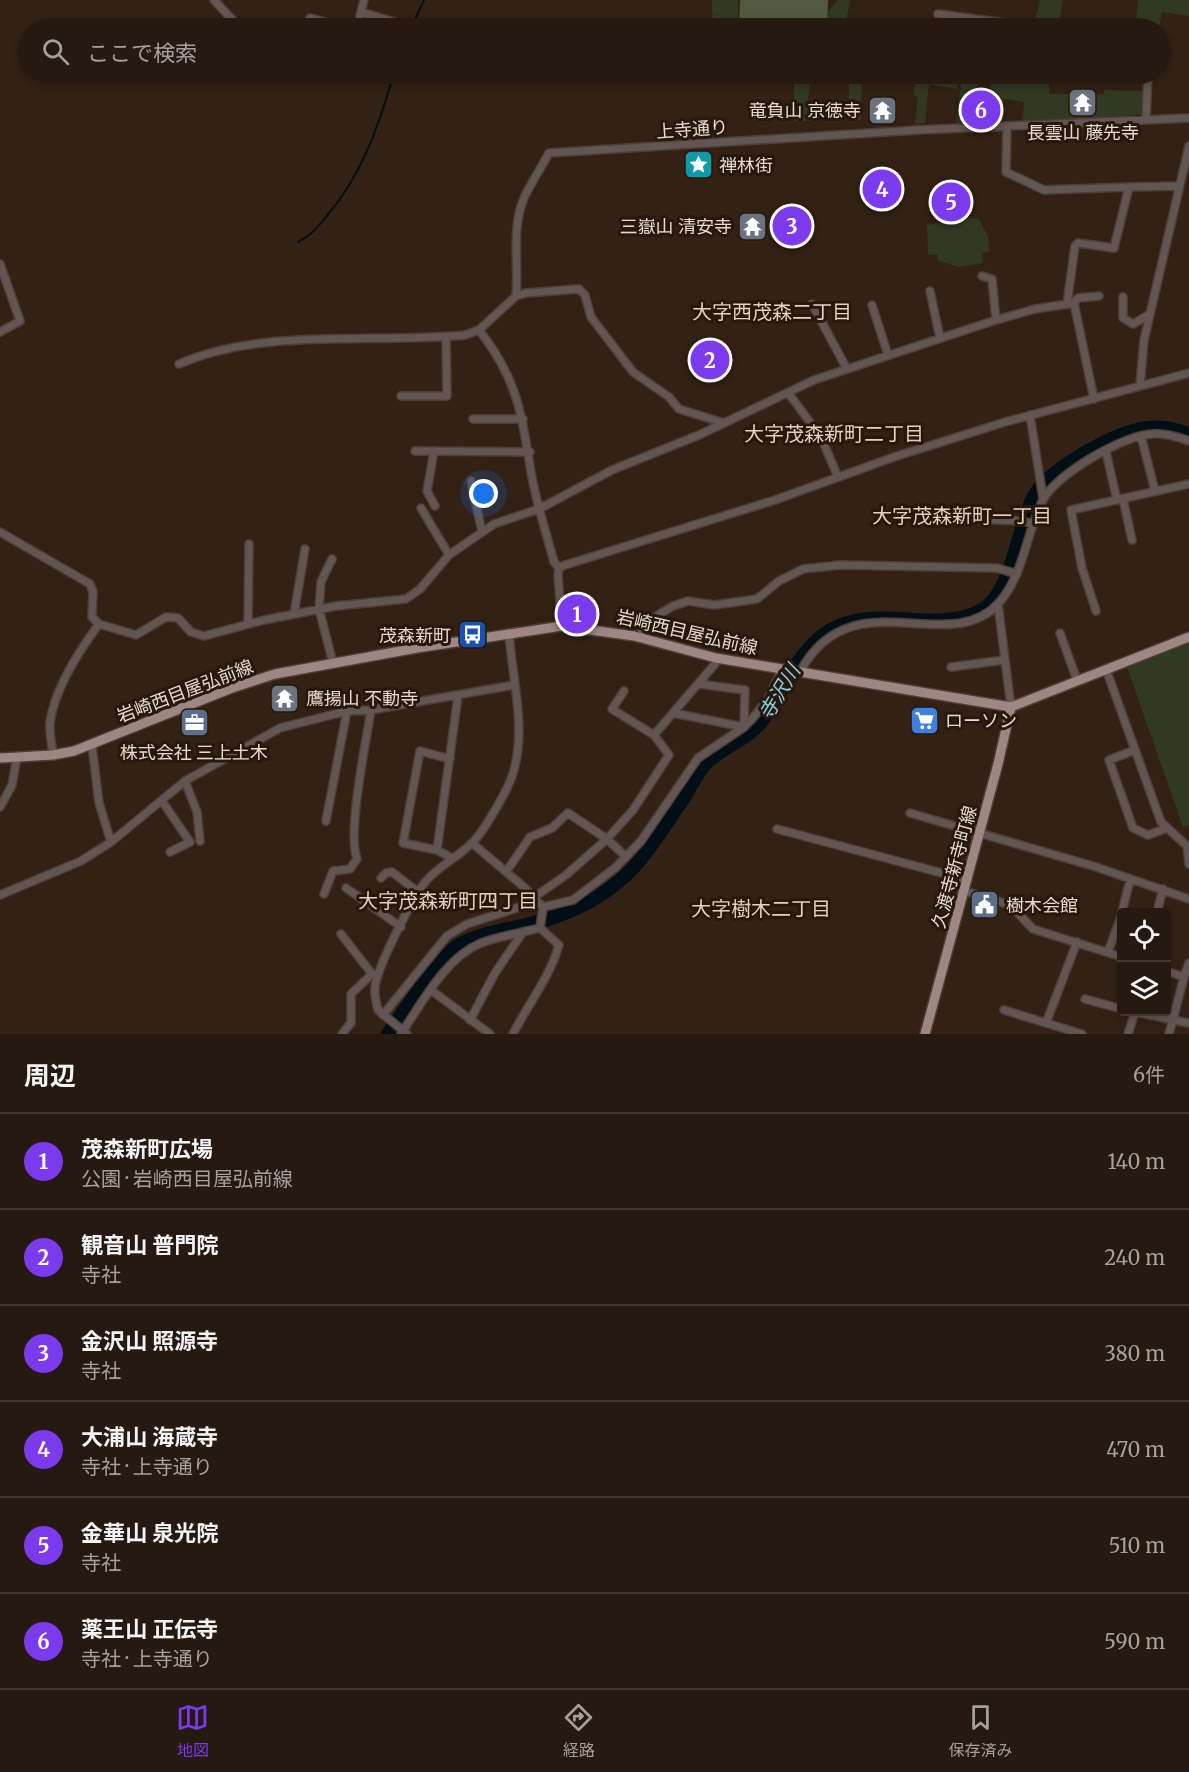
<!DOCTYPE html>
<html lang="ja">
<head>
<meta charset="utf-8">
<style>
	:root { --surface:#26190f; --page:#2e2218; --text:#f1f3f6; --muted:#a4a09e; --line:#42382f; --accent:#7c3aed }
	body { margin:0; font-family:Merriweather,"Noto Sans JP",serif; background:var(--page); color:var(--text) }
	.controls { position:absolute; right:18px; bottom:18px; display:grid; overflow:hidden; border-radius:6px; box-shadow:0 3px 9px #0003 }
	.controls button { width:54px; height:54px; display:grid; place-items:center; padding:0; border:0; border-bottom:2px solid var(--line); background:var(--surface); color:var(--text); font:30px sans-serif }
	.you { position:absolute; left:484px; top:494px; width:21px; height:21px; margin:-15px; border:4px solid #fff; border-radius:50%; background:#1a73e8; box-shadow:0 0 0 9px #1a73e833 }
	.badge { display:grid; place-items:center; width:39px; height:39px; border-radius:50%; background:var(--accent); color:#fff; font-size:20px; font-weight:700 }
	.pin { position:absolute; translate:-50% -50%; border:3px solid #fff; box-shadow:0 2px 6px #0006 }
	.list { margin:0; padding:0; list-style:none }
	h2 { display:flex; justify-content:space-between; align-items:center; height:78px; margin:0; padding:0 24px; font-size:26px }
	h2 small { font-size:20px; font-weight:400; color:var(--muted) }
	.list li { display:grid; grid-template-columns:39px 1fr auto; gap:18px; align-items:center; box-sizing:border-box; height:96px; padding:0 24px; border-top:2px solid var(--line) }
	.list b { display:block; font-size:22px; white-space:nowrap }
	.list p { margin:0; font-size:20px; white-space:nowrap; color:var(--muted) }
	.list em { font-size:20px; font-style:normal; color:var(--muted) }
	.icon { flex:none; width:33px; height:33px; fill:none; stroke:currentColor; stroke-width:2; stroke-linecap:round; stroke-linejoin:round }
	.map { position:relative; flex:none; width:1189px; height:1034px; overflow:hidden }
	.search { position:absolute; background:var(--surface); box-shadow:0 3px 9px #0003; left:18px; right:18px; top:18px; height:66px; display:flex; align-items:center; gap:15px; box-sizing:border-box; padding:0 21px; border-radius:33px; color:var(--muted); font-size:22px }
	.sheet { height:654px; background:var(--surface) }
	nav { display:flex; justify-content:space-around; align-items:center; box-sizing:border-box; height:84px; border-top:2px solid var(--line); background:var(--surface); font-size:16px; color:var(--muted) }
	nav a { display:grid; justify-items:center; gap:3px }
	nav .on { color:var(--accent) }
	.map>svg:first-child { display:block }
</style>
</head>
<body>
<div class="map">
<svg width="1189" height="1034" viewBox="0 0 1189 1034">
	<rect width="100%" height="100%" fill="#322114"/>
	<path fill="#323923" d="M712 0H738V25H800V28H713Z
		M838 0H850L845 28H828V12Z
		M1040 0H1063L1058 27 1034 24Z
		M1138 0H1189V16L1162 12 1159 28H1135Z
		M794 74H811L808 99 814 121H794Z
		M849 74H874L873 77 862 78 861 120H848Z
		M915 74H959L957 89 929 84 925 123 915 124 918 96H914Z
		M993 74 1027 79 1028 74H1049V94H1104V90L1143 91 1141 115 1022 121 1024 102 1004 99 1003 122 956 124 962 76 978 79 976 93 989 96Z
		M970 218 979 219 988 236 989 252 982 253 983 263 958 267 938 260V254L928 255 927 225Z
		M1189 644V825L1183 827 1127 667Z"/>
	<path fill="#515a3f" d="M740 0H828L827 28H801L800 24H739Z"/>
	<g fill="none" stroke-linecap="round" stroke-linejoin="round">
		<path stroke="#000f16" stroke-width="2" d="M411 28 424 0
			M298 242C310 236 317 228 325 218 362 176 378 127 394 74"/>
		<path stroke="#000f16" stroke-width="14" d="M388 1034C402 1014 440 956 459 945 480 934 503 930 526 925 567 916 605 898 634 867 653 846 669 819 685 796 691 786 697 773 705 764 721 748 749 738 761 722 785 691 797 648 833 629 879 604 937 635 982 610 1012 593 1018 527 1033 498 1047 470 1111 435 1141 429 1158 425 1173 429 1189 434"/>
		<defs>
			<path id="minor" d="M214 0 240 28
				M361 12 398 23
				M938 14 1043 28
				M310 18 349 28
				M357 28 364 0
				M1146 119 1148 74
				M1007 126 1006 172 1044 190 1129 187 1114 248 1078 243 1075 246 1067 304
				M1129 187 1179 186
				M0 264 20 321 0 332
				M982 276 992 279 996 320
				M930 291 940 338
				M516 296C519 265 511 228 524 198 531 183 541 168 549 153L918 130 1189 118
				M1123 297V318L1133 324 1150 314
				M1074 303 1094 399
				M812 304 847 369
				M872 305 888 355
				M479 330C518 380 521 412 531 472 536 502 546 532 554 562L559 568
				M179 364C264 327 373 344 465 335L479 330 516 296 526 293 579 289 585 295 591 317 633 372 669 397 679 409 724 423
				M1140 385 1144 340 1189 146
				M789 394 821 437 838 477
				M401 396H447L446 337
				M1030 415 1043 498
				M473 419H523
				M1141 436 1155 491
				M415 451 530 452
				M434 451 427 491 435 506
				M1106 452 1117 500
				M471 481 482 532
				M1123 499 1132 540
				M421 508 449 555
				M971 519 1022 521 1033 524
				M0 532 90 584 93 592 92 617 99 624 136 635 166 617 178 618 191 632 204 636 264 620 336 606 406 599 420 589 449 555 494 524 539 509 612 470 699 435 814 380 996 320 1035 309 1074 303 1078 298 1099 296
				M332 559 321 582 319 609 333 663
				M998 604 1011 707
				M1096 611 1082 568 1071 510 1189 484
				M294 614 305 549
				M248 624 249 544
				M562 626 558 575 559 568 565 565 775 500 894 457 1005 422 1189 373
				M1060 633 1077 680
				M640 638 643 627 650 620 673 606 688 601 714 605 757 599 779 581 803 569 840 565 997 568 1017 574
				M951 667 1004 660
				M1106 669 1161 822 1187 846 1189 864
				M800 672C851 577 948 658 998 604 1024 576 1026 533 1043 500 1055 475 1125 434 1153 434 1165 433 1178 437 1189 441
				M624 691 612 709 654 735
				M673 713 744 727 745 690 699 684
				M92 746 99 803 111 842
				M1135 750 1109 760 1133 828 1148 835 1167 828
				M53 755C52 745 49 732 50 722 55 688 79 651 99 624
				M450 759 420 751 403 843 437 850 452 858
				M185 781 197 812 200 841
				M162 801 190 842 170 852
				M0 807 12 785 17 757
				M910 813 1093 866 1189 899
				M326 821 347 711
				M777 829 968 880
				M472 843 524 887 543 907
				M437 850 458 696
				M506 872 530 837 552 828 568 813 607 839 626 857
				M381 878 386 873 392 872 418 892
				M346 888 401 927
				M965 891 1010 905 1033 929 1122 957
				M324 894 333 871 350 869 357 859C347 832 366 743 371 710
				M0 895 81 861 111 842 185 781 280 728 347 711 371 710 514 685
				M543 907 573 900 615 868 641 841 698 758 744 727 752 719 768 699 782 669
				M1122 912 1130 880
				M1157 912 1163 889
				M540 928 543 907
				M341 934 372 974
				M1077 942 1046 1023 1082 1034
				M1108 952 1122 914
				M1166 971 1184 977 1189 963
				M431 990 490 1034
				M1085 999 1122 1009
				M1004 1010 1046 1023
				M383 1015 447 936 467 924 520 907 566 875 607 839 633 810 669 755 654 735 715 664 716 658
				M470 1020 495 973 523 932
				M342 1034 351 1023V994L372 974 378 975
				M401 1034C422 1003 445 958 481 943 499 936 521 933 540 928
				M407 1034 378 1010C376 1002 374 994 375 987 377 967 413 897 426 881 439 866 458 857 472 843 483 833 509 788 513 773 527 728 512 679 509 633
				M513 1034C528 1004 550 977 559 945L540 928
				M1128 1034 1135 1012 1189 1023
				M1169 1034 1184 977"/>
			<path id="major" d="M0 758 53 755 74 751 232 688 275 674 417 648 562 626 634 636 716 658 1011 707 1189 637
				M925 1034 998 764 1011 707"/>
		</defs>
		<use href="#minor" stroke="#4f3e32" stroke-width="10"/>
		<use href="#major" stroke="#4f3e32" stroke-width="12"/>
		<use href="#minor" stroke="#625655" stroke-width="7"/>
		<use href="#major" stroke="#9e8685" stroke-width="9"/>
	</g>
	<defs>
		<symbol id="temple-square" viewBox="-11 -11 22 22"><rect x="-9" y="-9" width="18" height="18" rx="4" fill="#6b7280" stroke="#28170b"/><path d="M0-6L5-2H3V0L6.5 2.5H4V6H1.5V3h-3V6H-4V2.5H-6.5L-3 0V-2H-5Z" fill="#fff"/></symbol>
		<symbol id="sight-square" viewBox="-11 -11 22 22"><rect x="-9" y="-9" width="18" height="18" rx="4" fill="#0f9aa8" stroke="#28170b"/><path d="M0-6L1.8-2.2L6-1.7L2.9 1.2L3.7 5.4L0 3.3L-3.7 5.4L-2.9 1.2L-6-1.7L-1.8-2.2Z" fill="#fff"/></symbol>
		<symbol id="bus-square" viewBox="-11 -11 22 22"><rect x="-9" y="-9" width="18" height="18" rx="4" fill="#1a4fb4" stroke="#28170b"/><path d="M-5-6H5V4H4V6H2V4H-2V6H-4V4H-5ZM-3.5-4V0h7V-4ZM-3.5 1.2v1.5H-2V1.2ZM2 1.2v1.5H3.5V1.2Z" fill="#fff"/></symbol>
		<symbol id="supermarket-square" viewBox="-11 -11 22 22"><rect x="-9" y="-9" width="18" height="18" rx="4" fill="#3f7fe0" stroke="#28170b"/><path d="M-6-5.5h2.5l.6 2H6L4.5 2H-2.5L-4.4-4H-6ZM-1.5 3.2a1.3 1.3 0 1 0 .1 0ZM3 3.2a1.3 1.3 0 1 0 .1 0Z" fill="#fff"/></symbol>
		<symbol id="office-square" viewBox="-11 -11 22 22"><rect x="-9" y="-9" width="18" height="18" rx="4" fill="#5c6f8a" stroke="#28170b"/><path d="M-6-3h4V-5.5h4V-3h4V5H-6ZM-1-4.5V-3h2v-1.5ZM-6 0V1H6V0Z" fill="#fff"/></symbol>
		<symbol id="civic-square" viewBox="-11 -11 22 22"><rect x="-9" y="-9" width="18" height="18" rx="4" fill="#5c6f8a" stroke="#28170b"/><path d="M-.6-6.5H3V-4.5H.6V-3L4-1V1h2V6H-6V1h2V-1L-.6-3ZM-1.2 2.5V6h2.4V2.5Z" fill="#fff"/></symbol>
	</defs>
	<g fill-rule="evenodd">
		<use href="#temple-square" x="1066" y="86" width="33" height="33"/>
		<use href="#temple-square" x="866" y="94" width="33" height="33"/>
		<use href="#sight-square" x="682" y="148" width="33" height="33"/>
		<use href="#temple-square" x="736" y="210" width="33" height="33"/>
		<use href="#bus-square" x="456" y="618" width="33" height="33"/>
		<use href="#temple-square" x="268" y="682" width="33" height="33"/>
		<use href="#supermarket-square" x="908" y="704" width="33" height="33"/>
		<use href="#office-square" x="178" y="706" width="33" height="33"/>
		<use href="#civic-square" x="968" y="888" width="33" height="33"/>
	</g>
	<g text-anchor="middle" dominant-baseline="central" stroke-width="6" stroke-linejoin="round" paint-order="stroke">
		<g font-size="18" fill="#e5d9d0" stroke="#28170b" text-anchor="start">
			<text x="861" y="110" text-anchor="end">竜負山 京徳寺</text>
			<text x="1083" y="132" text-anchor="middle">長雲山 藤先寺</text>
			<text x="719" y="165">禅林街</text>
			<text x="732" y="226" text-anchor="end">三嶽山 清安寺</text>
			<text x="451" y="635" text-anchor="end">茂森新町</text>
			<text x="306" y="698">鷹揚山 不動寺</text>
			<text x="945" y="720">ローソン</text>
			<text x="194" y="752" text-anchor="middle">株式会社 三上土木</text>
			<text x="1006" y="905">樹木会館</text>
		</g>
		<g font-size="18" fill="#e5d9d0" stroke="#28170b">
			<text transform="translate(692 129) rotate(-4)">上寺通り</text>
			<text transform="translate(687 632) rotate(13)">岩崎西目屋弘前線</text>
			<text transform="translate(185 691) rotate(-21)">岩崎西目屋弘前線</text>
			<text transform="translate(954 867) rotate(-75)">久渡寺新寺町線</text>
		</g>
		<g font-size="20" fill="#e6cfbe" stroke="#28170b">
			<text x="772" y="311">大字西茂森二丁目</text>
			<text x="834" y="433">大字茂森新町二丁目</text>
			<text x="962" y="515">大字茂森新町一丁目</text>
			<text x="448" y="900">大字茂森新町四丁目</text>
			<text x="761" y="908">大字樹木二丁目</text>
		</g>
		<g font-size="20" font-style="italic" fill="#8bcde4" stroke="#28170b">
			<text transform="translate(779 692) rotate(-59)">寺沢川</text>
		</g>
	</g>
</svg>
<div class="controls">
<button><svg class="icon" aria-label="locate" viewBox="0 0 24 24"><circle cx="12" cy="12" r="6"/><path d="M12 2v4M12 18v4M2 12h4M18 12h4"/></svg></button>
<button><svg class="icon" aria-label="layers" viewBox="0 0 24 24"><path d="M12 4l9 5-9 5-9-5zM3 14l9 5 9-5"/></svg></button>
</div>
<div class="you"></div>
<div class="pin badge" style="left:577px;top:614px">1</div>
<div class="pin badge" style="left:710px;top:360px">2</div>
<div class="pin badge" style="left:792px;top:226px">3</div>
<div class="pin badge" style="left:882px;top:189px">4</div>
<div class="pin badge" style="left:951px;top:202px">5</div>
<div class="pin badge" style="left:981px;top:110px">6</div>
<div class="search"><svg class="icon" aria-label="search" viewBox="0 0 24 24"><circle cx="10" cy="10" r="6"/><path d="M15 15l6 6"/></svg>ここで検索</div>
</div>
<section class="sheet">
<h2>周辺<small>6件</small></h2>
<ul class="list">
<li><span class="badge">1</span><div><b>茂森新町広場</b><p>公園 · 岩崎西目屋弘前線</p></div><em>140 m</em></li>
<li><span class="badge">2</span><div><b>観音山 普門院</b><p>寺社</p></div><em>240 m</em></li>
<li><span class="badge">3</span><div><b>金沢山 照源寺</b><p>寺社</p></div><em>380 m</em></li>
<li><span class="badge">4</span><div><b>大浦山 海蔵寺</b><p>寺社 · 上寺通り</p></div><em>470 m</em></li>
<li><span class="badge">5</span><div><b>金華山 泉光院</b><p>寺社</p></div><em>510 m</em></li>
<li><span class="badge">6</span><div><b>薬王山 正伝寺</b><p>寺社 · 上寺通り</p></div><em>590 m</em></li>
</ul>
</section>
<nav>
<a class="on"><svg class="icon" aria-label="map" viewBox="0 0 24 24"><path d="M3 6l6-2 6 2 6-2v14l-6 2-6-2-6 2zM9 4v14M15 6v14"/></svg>地図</a>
<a><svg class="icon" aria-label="directions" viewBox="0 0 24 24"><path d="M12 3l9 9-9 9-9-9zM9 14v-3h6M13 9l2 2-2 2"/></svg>経路</a>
<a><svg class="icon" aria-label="saved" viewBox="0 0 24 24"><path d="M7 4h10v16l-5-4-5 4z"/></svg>保存済み</a>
</nav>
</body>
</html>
